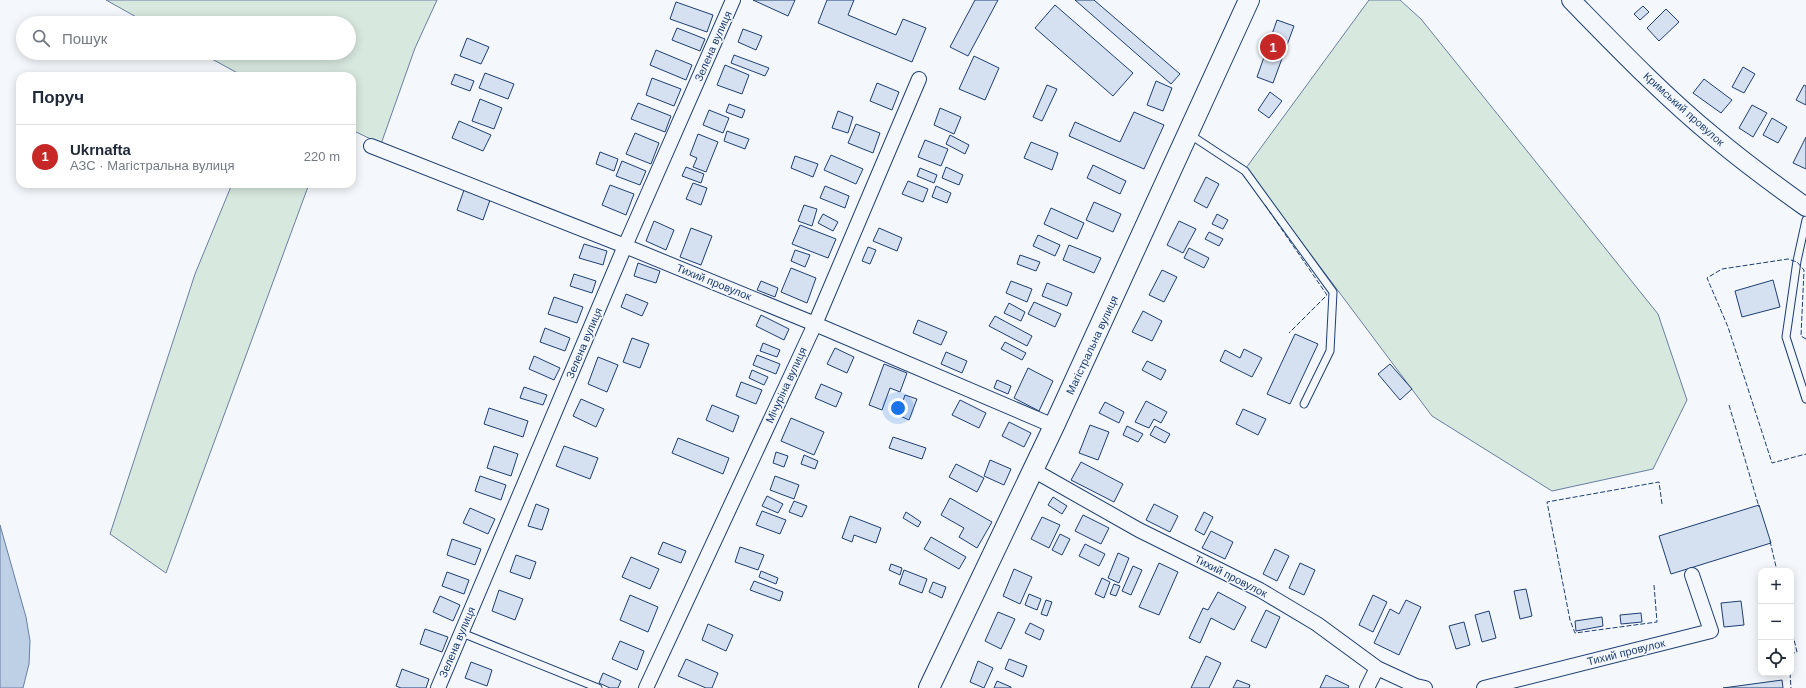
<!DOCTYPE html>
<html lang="uk">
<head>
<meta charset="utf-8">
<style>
	:root { --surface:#fff; --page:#f6f6f7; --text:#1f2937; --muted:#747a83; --line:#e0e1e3; --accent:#c62828 }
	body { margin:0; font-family:Arial,sans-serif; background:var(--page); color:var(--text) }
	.controls { position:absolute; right:12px; bottom:12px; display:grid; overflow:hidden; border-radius:8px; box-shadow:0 2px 10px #0003 }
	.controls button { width:36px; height:36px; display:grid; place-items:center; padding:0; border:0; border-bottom:1px solid var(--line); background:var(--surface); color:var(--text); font:20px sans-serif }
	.you { position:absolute; left:898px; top:408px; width:14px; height:14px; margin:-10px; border:3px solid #fff; border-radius:50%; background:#1a73e8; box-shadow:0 0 0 6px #1a73e833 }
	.badge { display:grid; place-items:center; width:26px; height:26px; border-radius:50%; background:var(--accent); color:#fff; font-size:13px; font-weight:700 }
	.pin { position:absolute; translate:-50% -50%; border:2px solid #fff; box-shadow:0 1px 4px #0006 }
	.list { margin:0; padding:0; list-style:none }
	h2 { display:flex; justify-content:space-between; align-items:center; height:52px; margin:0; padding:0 16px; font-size:17px }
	h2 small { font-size:13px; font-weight:400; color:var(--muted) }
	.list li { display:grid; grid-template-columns:26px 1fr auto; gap:12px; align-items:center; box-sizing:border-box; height:64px; padding:0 16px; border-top:1px solid var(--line) }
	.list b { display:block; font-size:15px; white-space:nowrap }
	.list p { margin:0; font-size:13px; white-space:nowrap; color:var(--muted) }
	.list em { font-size:13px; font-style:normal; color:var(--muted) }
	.icon { flex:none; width:22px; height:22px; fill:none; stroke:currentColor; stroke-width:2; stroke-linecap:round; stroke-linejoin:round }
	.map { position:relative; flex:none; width:1806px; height:688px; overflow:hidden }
	.search { position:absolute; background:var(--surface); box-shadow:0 2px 10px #0003; left:16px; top:16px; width:340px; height:44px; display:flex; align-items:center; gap:10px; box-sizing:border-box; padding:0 14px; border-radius:22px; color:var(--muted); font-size:15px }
	.panel { position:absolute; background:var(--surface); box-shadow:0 2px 10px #0003; left:16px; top:72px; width:340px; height:116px; border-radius:12px }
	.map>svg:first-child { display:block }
</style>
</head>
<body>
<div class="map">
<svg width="1806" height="688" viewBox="0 0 1806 688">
	<rect width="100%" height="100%" fill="#f4f7fb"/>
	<path fill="#d7e8df" stroke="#687fa3" d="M106 0H437L415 48 381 144 352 130V76H243L201 53H349V23H147Z
		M1369 0H1400L1421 19 1658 314 1687 400 1653 469 1552 491 1432 416 1246 168Z
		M232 184H309L166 573 110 534 195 274Z"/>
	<path fill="#bed0e5" stroke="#687fa3" d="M0 525 26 617 30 641 29 664 23 688H0Z"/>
	<path fill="#d5e0f0" stroke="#1d3f73" d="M753 0H795L788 16Z
		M827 0H854L848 15 896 35 903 19 926 28 912 62 818 23Z
		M975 0H998L968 56 950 47Z
		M1075 0H1094L1180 74 1171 84Z
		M676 2 713 15 707 32 670 19Z
		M1055 5 1133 73 1113 96 1035 28Z
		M1643 6 1649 12 1640 20 1634 14Z
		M1666 9 1679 22 1659 41 1647 28Z
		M1277 20 1294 26 1273 83 1257 77Z
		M677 28 705 39 700 51 672 40Z
		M743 29 762 36 756 50 738 42Z
		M467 38 489 47 481 64 460 56Z
		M656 50 692 65 686 80 650 65Z
		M734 55 769 68 765 76 731 63Z
		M974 56 999 68 985 100 959 89Z
		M725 65 749 75 742 94 717 85Z
		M1743 67 1755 74 1744 93 1732 87Z
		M485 73 514 84 508 99 479 88Z
		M455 74 474 81 470 91 451 84Z
		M652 78 681 89 674 106 646 95Z
		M1704 79 1732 100 1721 113 1693 93Z
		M1156 81 1172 88 1163 111 1147 105Z
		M877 83 899 92 892 110 870 101Z
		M1047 85 1057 89 1042 121 1033 117Z
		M1804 85 1806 86V105L1796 100Z
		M1270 92 1282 101 1269 118 1258 110Z
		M480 99 502 108 494 129 472 121Z
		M638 103 671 116 665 132 631 119Z
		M729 104 745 110 742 118 726 112Z
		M1752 105 1767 113 1753 137 1739 128Z
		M940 108 961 117 954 134 934 125Z
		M709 110 729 118 723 133 703 125Z
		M838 111 853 117 848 133 832 128Z
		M1134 112 1164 125 1144 169 1069 136 1075 122 1120 142Z
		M1772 118 1787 127 1778 143 1763 135Z
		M459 121 491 135 483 151 452 138Z
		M856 124 880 133 873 153 848 143Z
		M727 131 749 139 745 149 724 141Z
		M635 133 659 143 651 164 626 154Z
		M698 134 718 142 706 172 693 167 697 158 690 155Z
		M950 135 969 145 965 154 946 144Z
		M1806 137V169L1793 163Z
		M925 140 948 149 941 166 918 157Z
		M1031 142 1058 153 1052 170 1024 158Z
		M600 152 618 159 614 171 596 164Z
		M831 155 863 169 856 184 824 170Z
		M795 156 818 164 813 177 791 168Z
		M622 161 646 171 640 185 616 176Z
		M1093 165 1126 181 1120 194 1087 178Z
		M686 167 704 174 701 183 682 176Z
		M946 167 963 175 959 185 942 178Z
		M920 168 937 175 934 183 917 176Z
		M1206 177 1219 184 1207 208 1194 201Z
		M908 181 928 189 923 202 902 194Z
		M693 183 707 188 701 205 686 199Z
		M610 185 634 194 626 215 602 205Z
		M825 186 849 196 845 208 820 198Z
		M936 186 951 193 947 203 932 197Z
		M464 190 490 200 483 220 457 210Z
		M1094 202 1121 214 1113 232 1086 220Z
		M804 205 817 209 812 226 798 221Z
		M1051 208 1084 223 1077 239 1044 224Z
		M823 214 838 222 833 231 818 223Z
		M1217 214 1228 220 1223 229 1212 224Z
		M654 221 674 230 666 250 646 241Z
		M1179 221 1196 229 1183 253 1167 245Z
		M800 225 836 239 828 258 792 244Z
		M691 228 712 236 701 265 680 257Z
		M879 228 902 238 897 251 873 241Z
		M1209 232 1223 239 1219 246 1205 239Z
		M1038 235 1060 245 1055 256 1033 246Z
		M584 244 607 251 603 265 579 258Z
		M1069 245 1101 258 1094 273 1063 260Z
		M868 247 876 250 870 264 862 261Z
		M1189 248 1209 258 1204 268 1184 258Z
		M795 250 810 255 805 267 791 261Z
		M1020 255 1040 262 1036 271 1017 264Z
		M638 263 660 271 656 283 634 276Z
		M791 268 816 278 807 303 781 292Z
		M1162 270 1177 277 1164 302 1149 295Z
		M574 274 596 281 592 293 570 286Z
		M1773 280 1780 307 1742 317 1735 291Z
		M761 281 778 288 775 297 757 290Z
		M1011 281 1032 289 1027 302 1006 293Z
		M1047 283 1072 293 1067 306 1042 296Z
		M626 294 648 303 642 316 621 307Z
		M554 297 583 307 577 323 548 314Z
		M1034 302 1061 314 1055 327 1028 314Z
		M1009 303 1025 312 1021 321 1004 313Z
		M1143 311 1162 321 1152 341 1132 332Z
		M761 315 789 329 784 340 756 326Z
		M995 316 1032 336 1027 346 989 326Z
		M918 320 947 332 941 345 913 333Z
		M545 328 570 338 565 351 540 342Z
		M1295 334 1318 344 1290 404 1267 394Z
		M632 338 649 344 640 368 623 362Z
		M1005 342 1026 353 1022 360 1001 349Z
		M763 343 780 350 777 357 760 351Z
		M835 348 854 357 847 373 827 364Z
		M1244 349 1262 358 1252 377 1220 361 1225 350 1240 358Z
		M946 352 967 361 962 373 941 364Z
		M757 355 780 364 776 374 753 365Z
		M534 356 560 368 554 380 529 369Z
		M598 357 618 365 607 392 588 384Z
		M1147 361 1166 370 1161 380 1142 370Z
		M884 364 907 373 900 392 890 388 882 410 869 405Z
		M1390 364 1412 389 1400 400 1378 374Z
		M1028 368 1053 381 1039 411 1014 398Z
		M752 370 768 377 764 385 749 378Z
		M997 380 1011 386 1008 394 994 388Z
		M741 382 762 390 756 404 736 396Z
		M821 384 842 393 836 407 815 398Z
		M524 387 547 395 543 405 520 398Z
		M905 395 917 399 909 420 898 415Z
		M581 399 604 409 596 427 573 416Z
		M960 400 986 413 979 428 952 415Z
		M1146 401 1167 412 1161 423 1154 419 1149 428 1135 422Z
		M1105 402 1124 412 1119 423 1099 413Z
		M712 405 739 416 733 432 706 420Z
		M489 408 528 421 523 437 484 424Z
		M1243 409 1266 419 1258 435 1236 424Z
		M791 418 824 432 814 455 781 441Z
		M1009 422 1031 433 1024 447 1002 436Z
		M1090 425 1109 432 1098 460 1079 453Z
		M1127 426 1143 434 1138 442 1123 435Z
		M1155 426 1170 434 1165 443 1150 435Z
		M893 437 926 448 922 459 889 448Z
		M678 438 729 458 723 474 672 453Z
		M494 446 518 454 511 476 487 468Z
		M564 446 598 458 590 479 556 466Z
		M776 452 788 456 784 467 773 463Z
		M804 455 818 461 815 469 801 464Z
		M990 460 1011 469 1004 485 984 476Z
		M1081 462 1123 484 1114 502 1071 480Z
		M956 464 984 478 977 492 949 477Z
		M480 476 506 485 501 500 475 491Z
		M775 476 799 485 794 499 770 490Z
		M767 496 783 504 778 513 762 506Z
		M1053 497 1067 506 1062 514 1048 505Z
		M950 498 992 522 977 548 959 537 964 528 941 515Z
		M794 501 807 506 802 517 789 512Z
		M536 504 549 509 542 530 528 526Z
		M1154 504 1178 516 1170 532 1146 520Z
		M1759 505 1771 543 1671 574 1659 536Z
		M470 508 495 519 488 534 463 523Z
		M762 511 786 520 780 534 756 525Z
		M906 512 921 522 918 527 903 518Z
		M1204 512 1213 517 1204 535 1195 530Z
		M1083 515 1109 528 1101 544 1075 531Z
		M850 516 881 528 876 543 854 535 852 542 842 538Z
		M1042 517 1060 525 1049 548 1031 539Z
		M1211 531 1233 542 1225 559 1202 548Z
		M1060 534 1070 539 1062 555 1052 550Z
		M931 537 966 557 959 569 924 549Z
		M452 539 481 549 475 565 447 555Z
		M663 542 686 551 681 563 658 554Z
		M1085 544 1105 554 1099 566 1079 556Z
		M740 547 764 555 758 570 735 562Z
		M1275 549 1289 556 1277 581 1263 574Z
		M1118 553 1129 558 1119 583 1108 578Z
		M516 555 536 562 530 579 510 572Z
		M631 557 659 569 650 589 622 577Z
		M1159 563 1178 572 1159 615 1139 607Z
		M1300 563 1315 570 1304 595 1289 588Z
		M891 564 902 568 900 575 889 570Z
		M1133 566 1142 570 1131 595 1122 591Z
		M1014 569 1032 577 1020 604 1003 596Z
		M904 570 927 579 922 593 899 584Z
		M761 571 778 578 776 584 759 577Z
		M447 572 469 580 464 594 442 586Z
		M1102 578 1110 582 1104 598 1095 594Z
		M754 581 783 592 780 601 750 590Z
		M933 582 946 587 942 598 929 592Z
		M1114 584 1120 586 1116 596 1110 594Z
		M1526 589 1532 616 1520 619 1514 591Z
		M499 590 523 599 515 620 492 611Z
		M1218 592 1246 607 1234 630 1211 618 1200 643 1189 638 1203 608 1208 610Z
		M1029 594 1041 599 1037 610 1025 605Z
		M630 595 658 607 648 632 620 620Z
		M1373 595 1387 602 1373 632 1359 625Z
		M440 596 460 605 453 621 433 612Z
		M1046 600 1052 602 1047 616 1041 614Z
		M1406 600 1421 607 1399 655 1374 643 1390 609 1399 614Z
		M1741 601 1744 625 1724 627 1721 603Z
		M1266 610 1280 617 1266 648 1251 641Z
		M1489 611 1496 638 1482 642 1475 615Z
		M998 612 1015 619 1001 649 985 641Z
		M1641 613 1642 622 1621 624 1620 615Z
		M1602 617 1603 626 1576 631 1575 621Z
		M1464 622 1470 645 1456 649 1449 626Z
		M1030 623 1044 630 1040 640 1025 633Z
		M708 624 733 635 726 651 702 640Z
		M425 629 448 637 442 652 420 644Z
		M620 641 644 651 637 670 612 659Z
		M1206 656 1221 663 1209 688H1191Z
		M686 659 718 673 712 688H706L678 676Z
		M1009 659 1027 666 1023 677 1005 669Z
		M978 661 993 668 984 688 970 682Z
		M471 662 492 670 487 686 465 678Z
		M402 669 429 679 426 688H401L396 686Z
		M603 673 621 681 618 688H610L599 683Z
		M1326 675 1349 686 1348 688H1320Z
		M1237 680 1250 685 1249 688H1233Z
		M1782 680 1783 688H1723Z
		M997 681 1011 687V688H994Z"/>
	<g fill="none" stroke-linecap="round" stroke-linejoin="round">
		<defs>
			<path id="service" d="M1189 134 1245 171 1333 292 1330 351 1304 404
				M1806 220 1797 261 1786 337 1806 399
				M462 633 598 688"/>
			<path id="minor" d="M371 146 625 246 815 324 1054 426
				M1033 470 1139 530 1260 590 1317 624 1377 668 1416 686 1425 688
				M438 688 625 246 733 0
				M646 688 815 324 919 79
				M1367 688 1377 668
				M1484 688 1711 631 1692 575"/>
			<path id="tertiary" d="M1571 0C1617 47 1663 95 1714 137 1744 162 1775 185 1806 207"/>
			<path id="secondary" d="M929 688 1054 426 1249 0"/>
		</defs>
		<use href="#service" stroke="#1d3f73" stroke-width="9"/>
		<use href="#minor" stroke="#1d3f73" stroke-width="16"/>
		<use href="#tertiary" stroke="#1d3f73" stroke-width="20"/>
		<use href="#secondary" stroke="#1d3f73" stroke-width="22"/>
		<use href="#service" stroke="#f4f7fb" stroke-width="7"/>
		<use href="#minor" stroke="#f4f7fb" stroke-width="14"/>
		<use href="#tertiary" stroke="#f4f7fb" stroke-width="18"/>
		<use href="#secondary" stroke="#f4f7fb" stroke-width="20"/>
		<path stroke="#1d3f73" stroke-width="1" stroke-dasharray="5 2" stroke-linecap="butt" d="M1265 205 1327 295 1289 333
			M1806 339 1801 336 1804 270 1797 262 1788 259 1722 269 1707 278 1728 327 1772 463 1806 454
			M1729 405 1759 507
			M1770 541 1777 571
			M1654 585 1657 622 1575 633 1570 620 1547 502 1659 482 1662 504
			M1791 627 1797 652 1791 654
			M1790 673 1791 688"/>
	</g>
	<g text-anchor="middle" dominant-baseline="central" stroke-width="3" stroke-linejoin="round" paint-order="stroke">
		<g font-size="11" fill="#1d3f73" stroke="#f4f7fb">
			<text transform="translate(713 46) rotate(-66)">Зелена вулиця</text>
			<text transform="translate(1684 109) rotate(42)">Кримський провулок</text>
			<text transform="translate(714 282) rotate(22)">Тихий провулок</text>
			<text transform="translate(584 343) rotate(-67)">Зелена вулиця</text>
			<text transform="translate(1092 345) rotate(-65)">Магістральна вулиця</text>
			<text transform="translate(786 385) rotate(-65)">Мічуріна вулиця</text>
			<text transform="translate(1231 576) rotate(27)">Тихий провулок</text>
			<text transform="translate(457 642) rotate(-67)">Зелена вулиця</text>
			<text transform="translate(1626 652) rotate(-14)">Тихий провулок</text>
		</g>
	</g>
</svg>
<div class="controls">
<button>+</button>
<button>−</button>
<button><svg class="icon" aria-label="locate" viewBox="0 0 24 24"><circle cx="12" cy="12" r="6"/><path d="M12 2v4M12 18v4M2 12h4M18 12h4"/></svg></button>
</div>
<div class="you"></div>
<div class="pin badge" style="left:1273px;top:47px">1</div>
<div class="search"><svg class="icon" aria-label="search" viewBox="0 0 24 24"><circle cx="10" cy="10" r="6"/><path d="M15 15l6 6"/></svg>Пошук</div>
<section class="panel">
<h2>Поруч<small></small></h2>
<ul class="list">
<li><span class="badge">1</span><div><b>Ukrnafta</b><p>АЗС · Магістральна вулиця</p></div><em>220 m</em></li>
</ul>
</section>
</div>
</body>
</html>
